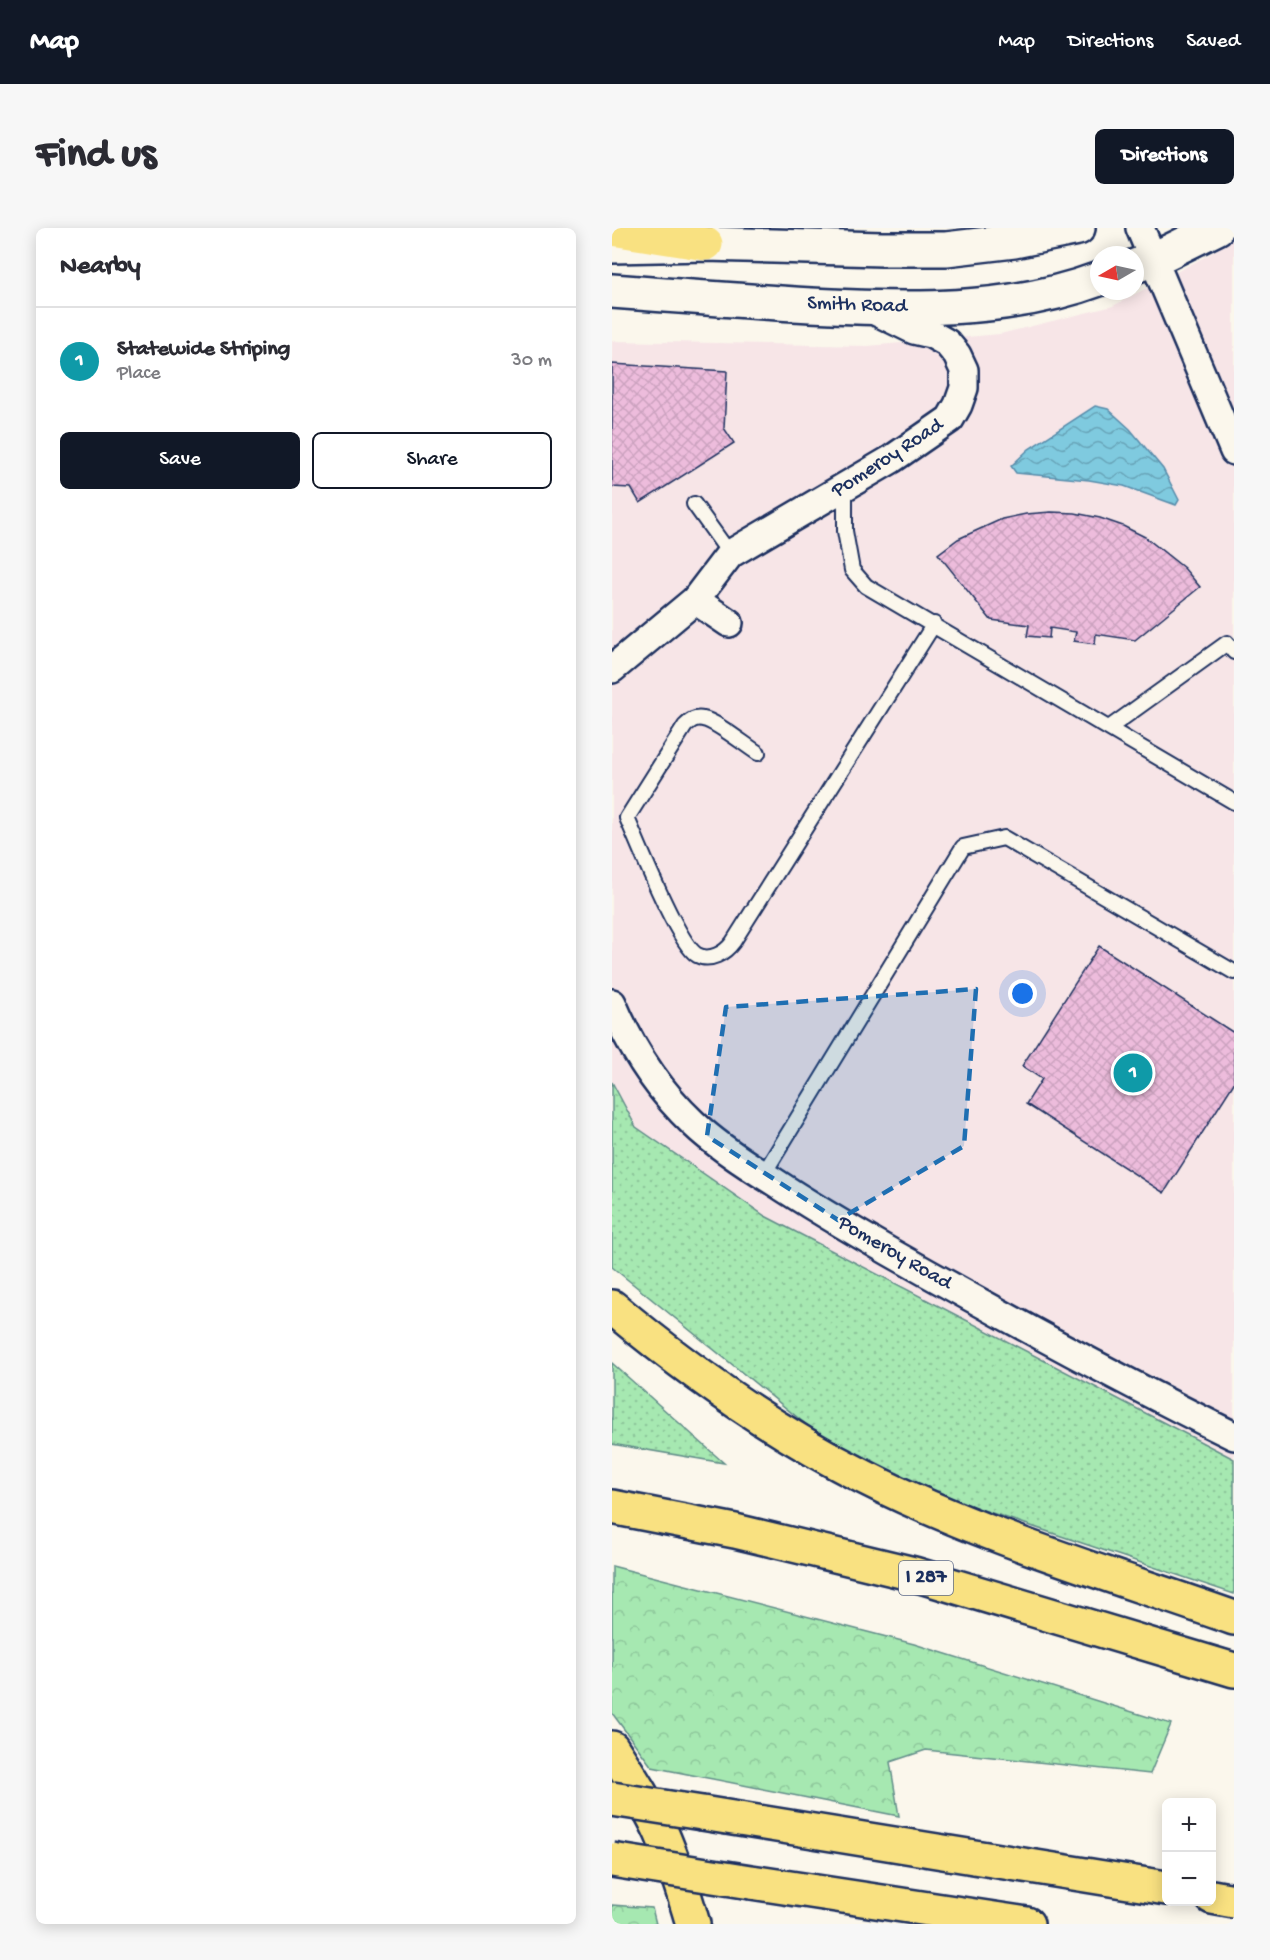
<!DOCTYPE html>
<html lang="en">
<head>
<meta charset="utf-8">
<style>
	:root { --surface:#fff; --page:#f7f7f7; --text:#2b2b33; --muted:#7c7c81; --line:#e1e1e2; --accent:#111827 }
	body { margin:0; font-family:"Gochi Hand",sans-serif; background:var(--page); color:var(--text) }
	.controls { position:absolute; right:18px; bottom:18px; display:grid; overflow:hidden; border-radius:9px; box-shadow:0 3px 15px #0003 }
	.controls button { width:54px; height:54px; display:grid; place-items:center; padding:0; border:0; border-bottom:2px solid var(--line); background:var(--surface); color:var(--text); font:30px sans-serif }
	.compass { position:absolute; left:478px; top:18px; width:54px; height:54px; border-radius:50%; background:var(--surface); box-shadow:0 3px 15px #0003; rotate:261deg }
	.you { position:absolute; left:411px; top:766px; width:21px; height:21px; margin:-15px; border:4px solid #fff; border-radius:50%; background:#1a73e8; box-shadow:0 0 0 9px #1a73e833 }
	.badge { display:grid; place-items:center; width:39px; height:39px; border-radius:50%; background:var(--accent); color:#fff; font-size:20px; font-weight:700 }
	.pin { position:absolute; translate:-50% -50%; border:3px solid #fff; box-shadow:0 2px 6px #0006 }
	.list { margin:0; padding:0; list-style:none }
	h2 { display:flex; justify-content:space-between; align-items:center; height:78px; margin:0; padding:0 24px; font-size:26px }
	h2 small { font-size:20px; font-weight:400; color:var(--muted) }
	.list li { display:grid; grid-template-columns:39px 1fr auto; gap:18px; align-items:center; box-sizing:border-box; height:108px; padding:0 24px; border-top:2px solid var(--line) }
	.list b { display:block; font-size:22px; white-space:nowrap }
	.list p { margin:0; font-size:20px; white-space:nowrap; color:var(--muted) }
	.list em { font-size:20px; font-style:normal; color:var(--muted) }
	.actions { display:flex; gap:12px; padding:18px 24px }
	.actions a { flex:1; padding:14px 0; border:2px solid var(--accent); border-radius:9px; text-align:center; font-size:21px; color:var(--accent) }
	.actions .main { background:var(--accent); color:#fff }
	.map { position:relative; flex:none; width:622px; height:1696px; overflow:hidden; border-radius:9px }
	header { display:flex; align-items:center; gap:36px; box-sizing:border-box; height:84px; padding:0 30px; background:var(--accent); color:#fff }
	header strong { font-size:28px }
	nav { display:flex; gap:33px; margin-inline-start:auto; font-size:21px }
	.intro { display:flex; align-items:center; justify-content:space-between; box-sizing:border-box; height:144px; padding:0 36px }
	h1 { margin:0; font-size:42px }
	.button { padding:15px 27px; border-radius:9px; background:var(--accent); color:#fff; font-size:21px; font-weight:700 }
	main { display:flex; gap:36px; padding:0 36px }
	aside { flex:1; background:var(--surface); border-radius:9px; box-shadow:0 3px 15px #0003 }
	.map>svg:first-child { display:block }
</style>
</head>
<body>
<header>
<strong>Map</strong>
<nav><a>Map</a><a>Directions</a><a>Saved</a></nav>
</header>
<div class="intro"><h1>Find us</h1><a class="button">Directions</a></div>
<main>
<aside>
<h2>Nearby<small></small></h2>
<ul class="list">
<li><span class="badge" style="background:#0f9aa8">1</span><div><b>Statewide Striping</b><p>Place</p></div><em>30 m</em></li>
</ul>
<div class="actions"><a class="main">Save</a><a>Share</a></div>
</aside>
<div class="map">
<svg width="622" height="1696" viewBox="0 0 622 1696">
	<defs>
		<pattern id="grass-dots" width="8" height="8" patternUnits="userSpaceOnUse" patternTransform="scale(1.5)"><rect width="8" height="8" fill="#a6e8b1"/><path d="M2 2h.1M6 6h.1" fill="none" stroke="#8ec79b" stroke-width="1.8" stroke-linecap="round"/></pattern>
		<pattern id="forest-crowns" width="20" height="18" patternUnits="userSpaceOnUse" patternTransform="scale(1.5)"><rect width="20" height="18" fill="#a6e8b1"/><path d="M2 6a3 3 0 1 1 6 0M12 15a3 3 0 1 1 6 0" fill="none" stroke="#8ec79b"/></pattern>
		<pattern id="water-waves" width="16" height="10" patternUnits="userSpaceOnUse" patternTransform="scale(1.5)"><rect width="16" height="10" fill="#7fcadf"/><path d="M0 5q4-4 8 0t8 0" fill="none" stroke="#67a4b8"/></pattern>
		<pattern id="building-cross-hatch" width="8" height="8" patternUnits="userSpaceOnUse" patternTransform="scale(1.5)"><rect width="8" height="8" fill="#edbcdc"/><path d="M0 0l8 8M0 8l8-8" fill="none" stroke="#cba2bf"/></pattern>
	</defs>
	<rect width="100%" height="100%" fill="#fbf7ec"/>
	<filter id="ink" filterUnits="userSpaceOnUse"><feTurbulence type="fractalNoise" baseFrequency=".0167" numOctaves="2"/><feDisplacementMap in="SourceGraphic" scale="12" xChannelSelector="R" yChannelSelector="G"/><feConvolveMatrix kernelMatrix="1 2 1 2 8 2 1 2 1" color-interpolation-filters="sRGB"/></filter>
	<g filter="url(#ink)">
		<path fill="#f7e5e7" d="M622 10V1231L153 988 24 899 0 854V113L256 118 388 106 501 78 598 26Z"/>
		<path fill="url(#grass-dots)" stroke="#608c88" stroke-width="1.5" d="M0 854 24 899 153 988 622 1231V1366L249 1241 0 1039Z
			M0 1135 112 1235 0 1216Z"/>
		<path fill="url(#forest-crowns)" stroke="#608c88" stroke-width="1.5" d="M0 1338 302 1416 559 1496 538 1546 314 1522 278 1534 287 1588 40 1539 0 1485Z
			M0 1677 40 1680 44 1696H0Z"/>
		<path fill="url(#water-waves)" stroke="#578cab" stroke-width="1.5" d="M483 178 496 181 518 201 551 241 567 272 564 277 512 258 477 252 404 245 399 238 417 221Z"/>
		<path fill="url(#building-cross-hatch)" stroke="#1b2f5e" stroke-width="1.5" d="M0 136 115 143 112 200 122 215 28 275 19 260 0 259Z
			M439 284 463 285 488 290 511 298 533 309 572 340 588 359 523 412 484 406 483 416 462 413 464 404 438 400 437 410 415 408 417 397 379 392 326 326 346 311 390 291 414 286Z
			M487 718 622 805V855L552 965 414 876 430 851 410 838Z"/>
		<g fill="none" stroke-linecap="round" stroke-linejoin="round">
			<defs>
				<path id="lane" d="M233 259V303L240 342 254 358 622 574
					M82 276 118 326
					M497 500 615 415 622 424
					M146 525C133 517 104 493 91 491 83 489 78 493 73 498L15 590C26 615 66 716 85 727 98 734 113 725 121 714L322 396
					M151 947 351 619 392 610 622 744"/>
				<path id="street" d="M528 0 622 223
					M83 372 117 395
					M0 441 83 372 118 326 280 231 338 191 346 177 352 160V142L345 127 335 115 319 106 302 102 257 80
					M0 775C19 820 45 861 81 895 105 918 133 936 161 953 199 978 238 1001 278 1024 391 1088 505 1150 622 1208"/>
				<path id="secondary" d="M0 18 94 16 270 21H334L402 13 466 0
					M523 38 542 31 605 0
					M0 63C66 68 133 73 199 77 295 82 396 85 487 51"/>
				<path id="highway" d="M0 1 94 16
					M0 1079C79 1145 161 1203 252 1249 370 1309 498 1346 622 1390
					M0 1279 123 1303 302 1346 622 1442
					M0 1520C17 1547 36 1575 49 1604 62 1634 72 1665 81 1696
					M90 1585 554 1660
					M139 1654 415 1696
					M600 1669 622 1673"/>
			</defs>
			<use href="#lane" stroke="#1b2f5e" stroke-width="18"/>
			<use href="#street" stroke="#1b2f5e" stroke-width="32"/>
			<use href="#secondary" stroke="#1b2f5e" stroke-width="38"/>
			<use href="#highway" stroke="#1b2f5e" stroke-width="38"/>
			<use href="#lane" stroke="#fbf7ec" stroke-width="14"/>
			<use href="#street" stroke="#fbf7ec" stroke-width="27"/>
			<use href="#secondary" stroke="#fbf7ec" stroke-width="33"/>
			<use href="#highway" stroke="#f9e181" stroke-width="33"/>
			<defs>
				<path id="highway-bridge" d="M0 1571 90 1585
					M0 1632 139 1654"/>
			</defs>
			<use href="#highway-bridge" stroke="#1b2f5e" stroke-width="38" stroke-linecap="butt"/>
			<use href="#highway-bridge" stroke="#f9e181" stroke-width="33"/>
		</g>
	</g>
	<path fill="#1f6fb2" fill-opacity="0.2" stroke="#1f6fb2" stroke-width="4.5" stroke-dasharray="12 8" stroke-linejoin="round" d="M364 761 352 918 226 992 95 908 114 779Z"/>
	<g text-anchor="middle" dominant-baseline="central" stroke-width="4.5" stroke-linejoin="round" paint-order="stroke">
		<rect fill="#fbf7ec" stroke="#5e6b89" stroke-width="1.5" x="287" y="1333" width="54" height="34" rx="4.5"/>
		<g font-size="20" font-weight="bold" fill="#1b2f5e">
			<text x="314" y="1350">I 287</text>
		</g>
		<g font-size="21" fill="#1b2f5e" stroke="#fbf7ec">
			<text transform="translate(245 78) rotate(2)">Smith Road</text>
			<text transform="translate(276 231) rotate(-33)">Pomeroy Road</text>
			<text transform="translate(282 1026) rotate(30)">Pomeroy Road</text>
		</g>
	</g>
</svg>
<div class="controls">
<button>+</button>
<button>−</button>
</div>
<svg class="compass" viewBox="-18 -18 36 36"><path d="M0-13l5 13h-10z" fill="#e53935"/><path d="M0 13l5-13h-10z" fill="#7c7c81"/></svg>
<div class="you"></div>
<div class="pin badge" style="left:521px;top:845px;background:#0f9aa8">1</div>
</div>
</main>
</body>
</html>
